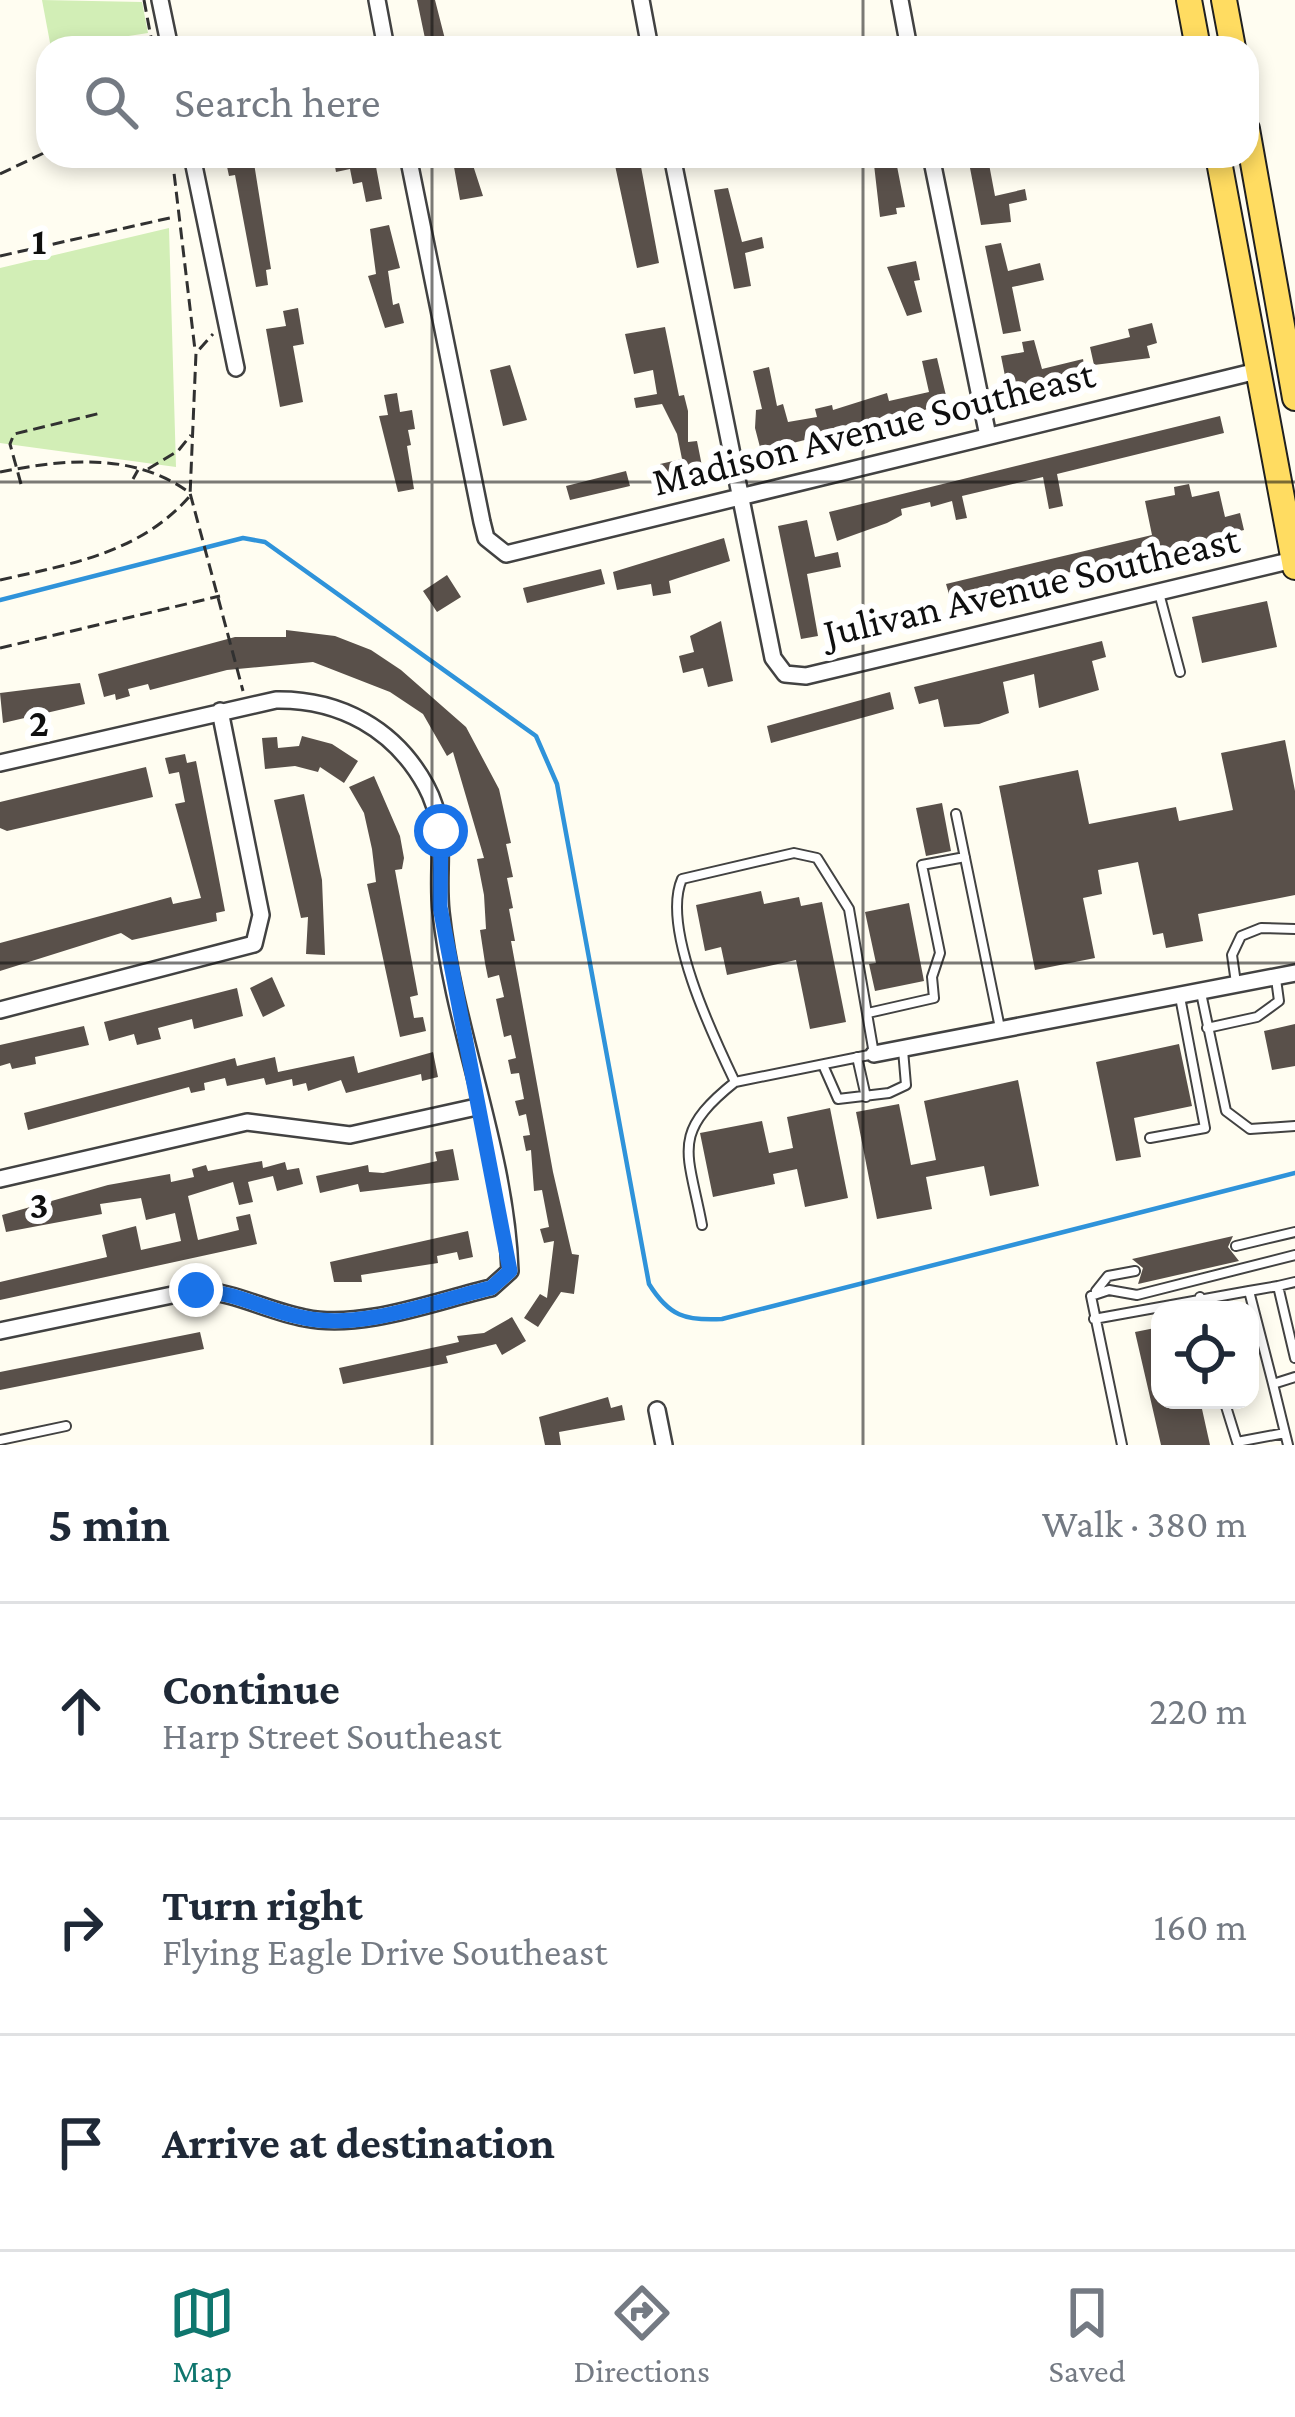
<!DOCTYPE html>
<html lang="en">
<head>
<meta charset="utf-8">
<style>
	:root { --surface:#fff; --page:#f2f2f3; --text:#1f2937; --muted:#747a83; --line:#e0e1e3; --accent:#0f766e }
	body { margin:0; font-family:"Crimson Pro",serif; background:var(--page); color:var(--text) }
	.controls { position:absolute; right:36px; bottom:36px; display:grid; overflow:hidden; border-radius:24px; box-shadow:0 6px 18px #0003 }
	.controls button { width:108px; height:108px; display:grid; place-items:center; padding:0; border:0; border-bottom:3px solid var(--line); background:var(--surface); color:var(--text); font:60px sans-serif }
	.stop { position:absolute; width:36px; height:36px; margin:-27px; border:9px solid #1a73e8; border-radius:50%; background:#fff }
	.stop.end { background:#1a73e8; border-color:#fff; box-shadow:0 3px 12px #0008 }
	.list { margin:0; padding:0; list-style:none }
	h2 { display:flex; justify-content:space-between; align-items:center; height:156px; margin:0; padding:0 48px; font-size:51px }
	h2 small { font-size:39px; font-weight:400; color:var(--muted) }
	.list li { display:grid; grid-template-columns:78px 1fr auto; gap:36px; align-items:center; box-sizing:border-box; height:216px; padding:0 48px; border-top:3px solid var(--line) }
	.list b { display:block; font-size:45px; white-space:nowrap }
	.list p { margin:0; font-size:39px; white-space:nowrap; color:var(--muted) }
	.list em { font-size:39px; font-style:normal; color:var(--muted) }
	.icon { flex:none; width:66px; height:66px; fill:none; stroke:currentColor; stroke-width:2; stroke-linecap:round; stroke-linejoin:round }
	.map { position:relative; flex:none; width:1295px; height:1445px; overflow:hidden }
	.search { position:absolute; background:var(--surface); box-shadow:0 6px 18px #0003; left:36px; right:36px; top:36px; height:132px; display:flex; align-items:center; gap:30px; box-sizing:border-box; padding:0 42px; border-radius:36px; color:var(--muted); font-size:45px }
	.sheet { height:804px; background:var(--surface) }
	nav { display:flex; justify-content:space-around; align-items:center; box-sizing:border-box; height:168px; border-top:3px solid var(--line); background:var(--surface); font-size:33px; color:var(--muted) }
	nav a { display:grid; justify-items:center; gap:6px }
	nav .on { color:var(--accent) }
	.map>svg:first-child { display:block }
</style>
</head>
<body>
<div class="map">
<svg width="1295" height="1445" viewBox="0 0 1295 1445">
	<rect width="100%" height="100%" fill="#fffdf1"/>
	<path fill="#d2eeb6" d="M42 0 142 2 148 33 51 48Z
		M169 228 176 467 0 443V268Z"/>
	<g fill="none" stroke-linecap="round" stroke-linejoin="round">
		<path stroke="#2f93da" stroke-width="4.5" d="M0 600 243 538 265 542 536 736 557 784 649 1284C669 1316 685 1321 722 1319L1295 1173"/>
	</g>
	<path fill="#59504a" d="M417 0H435L447 47 427 48Z
		M374 156 382 199 366 202 362 182 353 184 350 169 336 172 334 161Z
		M452 156H470L483 196 460 200Z
		M613 156H639L659 263 637 268Z
		M873 156H895L905 207 896 208 897 214 880 217Z
		M253 157 271 269 266 270 268 285 256 287 235 175 229 176 226 162Z
		M989 164 995 196 1025 189 1027 200 1009 204 1011 222 981 225 970 168Z
		M728 188 742 242 762 237 764 248 745 253 751 286 734 289 714 190Z
		M389 225 400 268 388 271 393 305 399 303 404 323 385 328 368 276 376 274 370 229Z
		M1001 243 1008 271 1040 263 1044 280 1012 287 1021 331 1003 334 985 246Z
		M916 261 920 280 914 281 922 312 907 316 887 267Z
		M298 308 304 344 293 346 303 402 280 407 266 329 286 326 283 311Z
		M1152 323 1157 343 1147 346 1150 358 1094 365 1090 347 1130 337 1128 329Z
		M665 327 679 396 684 395 688 411V442L697 441 702 466 662 473 660 464 682 459 677 434 662 404 636 408 634 398 657 394 653 370 634 374 625 334Z
		M1034 340 1042 369 1083 359 1086 375 1009 396 1001 356 1024 352 1022 342Z
		M937 358 948 404 761 451 755 428 756 410 762 409 753 371 769 367 777 406 783 404 788 422 817 417 815 409 832 405 833 410 887 393 889 401 929 392 922 361Z
		M510 365 527 420 503 426 490 370Z
		M397 393 400 412 412 410 415 429 408 430 411 445 407 446 414 489 398 492 379 416 388 415 384 395Z
		M1220 416 1224 433 1057 474 1063 506 1049 509 1043 477 962 496 967 518 956 520 952 501 931 507 930 502 901 509 902 515 887 523 837 541 829 512Z
		M626 471 630 486 570 500 566 486Z
		M1189 484 1192 497 1219 491 1225 517 1240 513 1244 530 951 601 946 584 1152 535 1145 501 1175 495 1174 487Z
		M807 520 815 557 838 552 841 567 807 574 818 636 801 639 778 526Z
		M724 538 730 561 669 581 671 593 653 596 651 584 617 590 613 572Z
		M601 569 605 584 527 603 523 588Z
		M447 575 461 597 437 612 423 591Z
		M1267 601 1277 647 1202 663 1192 617Z
		M721 621 733 681 708 687 703 668 683 673 679 656 694 652 690 636Z
		M286 630 335 636 371 650 401 670 466 727 499 789 511 843 506 844 513 877 507 878 513 908 509 909 515 941H511L553 1172 572 1254 579 1255 574 1294 561 1292 538 1327 524 1318 540 1294 547 1298 554 1241 544 1243 540 1229 549 1227 542 1190 534 1191 531 1150 526 1151 523 1136 530 1135 526 1114 519 1116 515 1101 524 1099 519 1073 511 1074 508 1060 516 1058 511 1035 504 1037 496 999 504 997 499 975 488 978 485 963 480 930 486 929 484 895 477 859 484 858 453 752 447 756 423 714 390 692 313 662 227 670 150 690 148 684 128 689 130 696 116 700 115 694 104 697 98 674 235 637H286Z
		M1102 641 1106 657 1092 661 1099 690 1039 708 1034 674 1003 682 1009 713 979 724 944 727 938 699 919 704 914 687Z
		M80 683 85 704 3 723 0 693Z
		M890 692 894 709 771 743 767 726Z
		M302 736 332 744 358 761 344 783 320 767 318 772 295 766 265 769 262 738 277 737 278 748 299 746Z
		M1285 740 1295 791V895L1198 914 1203 941 1166 948 1163 933 1153 935 1138 862 1098 870 1102 894 1083 898 1095 958 1035 970 999 786 1078 770 1089 824 1176 807 1179 821 1233 810 1221 753Z
		M185 754 187 763 196 761 214 853 225 911 216 913 217 921 132 940 121 933 0 971V943L171 897 173 904 201 898 175 804 185 802 179 772 169 774 165 758Z
		M146 767 153 797 7 831 0 828V802Z
		M374 776 400 836 404 858 402 869 395 870 418 995 410 997 414 1018 423 1017 426 1031 400 1037 367 884 376 882 372 849 364 813 349 787Z
		M304 794 322 880 325 955 306 954 308 917 301 918 274 800Z
		M942 803 951 851 926 856 916 808Z
		M761 891 764 904 799 897 801 906 822 902 846 1022 810 1029 796 960 727 975 721 947 705 951 696 905Z
		M909 903 924 981 875 991 869 964 876 963 865 912Z
		M272 977 285 1006 263 1017 250 988Z
		M237 988 243 1016 194 1029 192 1019 158 1028 161 1039 137 1045 134 1034 109 1041 104 1022Z
		M1295 1024V1066L1272 1070 1264 1031Z
		M84 1026 89 1045 35 1057 36 1064 12 1069 10 1063 0 1066V1045Z
		M1179 1044 1192 1106 1134 1118 1141 1157 1116 1161 1096 1062Z
		M433 1052 438 1077 422 1081 421 1074 346 1093 341 1080 308 1091 306 1083 293 1086 292 1079 266 1085 264 1078 227 1086 225 1078 204 1083 205 1090 191 1093 189 1087 28 1130 24 1113 235 1058 237 1066 275 1057 278 1072 354 1056 358 1073Z
		M1018 1080 1039 1186 990 1196 984 1166 926 1177 932 1209 877 1219 856 1112 899 1104 911 1165 936 1160 924 1101Z
		M830 1108 848 1198 805 1207 797 1169 773 1174 775 1184 713 1197 700 1133 762 1121 769 1153 793 1148 787 1117Z
		M453 1149 459 1180 360 1192 358 1184 320 1193 316 1176 368 1165 369 1172 383 1173 437 1161 435 1152Z
		M262 1161 263 1168 285 1162 287 1170 299 1168 303 1184 277 1191 273 1176 248 1182 253 1202 239 1205 233 1182 188 1196 198 1240 239 1230 236 1217 250 1214 257 1244 0 1300V1282L107 1257 102 1235 136 1226 141 1250 181 1241 175 1213 146 1220 141 1198 100 1204 102 1214 6 1232 2 1215 108 1185 170 1174 171 1182 194 1177 192 1169 206 1165 208 1171Z
		M468 1231 473 1257 459 1260 457 1252 437 1256 438 1263 361 1275 362 1282H334L330 1262Z
		M1233 1236 1228 1247 1239 1261 1138 1284 1143 1268 1132 1259Z
		M512 1317 526 1341 502 1355 496 1344 446 1356 448 1363 343 1384 339 1368 459 1342 457 1336 484 1333Z
		M1160 1327V1400H1200L1210 1445H1161L1135 1332Z
		M200 1332 204 1349 0 1390V1372Z
		M608 1397 611 1408 622 1405 625 1420 559 1432 561 1445H545L539 1417Z"/>
	<g fill="none" stroke-linecap="round" stroke-linejoin="round">
		<defs>
			<path id="lane" d="M1159 593 1180 672
				M956 814 1000 1028
				M794 853 817 858 849 909 874 1054 735 1082C712 1034 661 927 682 879Z
				M1236 983 1232 955 1241 936 1261 928 1295 929
				M1201 993 1226 1111 1250 1129 1295 1126
				M868 1013 934 998 932 977 940 953 922 865 965 857
				M1207 1028 1257 1017 1279 1001 1276 979
				M857 1057 866 1097
				M823 1065 838 1099 889 1093 906 1085 903 1050
				M1150 1138 1205 1128 1180 997
				M702 1225C688 1151 670 1134 735 1082
				M1236 1246 1295 1232
				M1295 1282 1278 1286 1295 1358
				M1096 1291 1108 1276 1135 1271
				M1200 1297 1203 1310
				M1094 1319 1249 1291
				M1273 1384 1249 1291 1278 1286
				M1224 1400 1237 1442 1285 1433
				M0 1440 66 1426
				M1122 1445 1091 1296 1109 1290 1137 1295 1295 1255
				M1288 1445 1273 1384 1295 1377"/>
			<path id="street" d="M160 0 170 48
				M377 0 386 48
				M641 0 650 48
				M900 0 909 48
				M192 156 236 368
				M408 156 482 522 486 538 506 554 1257 371
				M672 156 773 658 785 674 806 676 1293 560
				M931 156 988 436
				M0 763 276 700C340 699 395 729 426 786 449 828 436 867 441 912 454 1032 506 1150 510 1271L491 1288C435 1301 362 1330 305 1318 267 1311 236 1292 196 1290L0 1331
				M0 1010 254 944 261 915 220 711
				M874 1054 1295 973
				M0 1179 247 1122 350 1135 481 1106
				M657 1410 664 1445"/>
			<path id="primary" d="M1189 0 1198 48
				M1224 0 1233 48
				M1247 129 1295 398
				M1218 156 1295 567"/>
		</defs>
		<use href="#lane" stroke="#424242" stroke-width="12"/>
		<use href="#street" stroke="#424242" stroke-width="20"/>
		<use href="#primary" stroke="#202020" stroke-width="28"/>
		<path stroke="#313131" stroke-width="3" stroke-dasharray="12 6" stroke-linecap="butt" d="M144 0 153 48
			M172 156 195 350
			M0 174 48 151
			M0 256 174 217
			M148 469 178 451 191 435
			M0 472C65 459 134 452 190 493L243 691
			M133 479 138 470
			M21 484 10 444 14 434 101 413
			M0 580C71 564 140 553 190 496L196 353 213 334
			M0 648 220 596"/>
		<use href="#lane" stroke="#fff" stroke-width="8"/>
		<use href="#street" stroke="#fff" stroke-width="15"/>
		<use href="#primary" stroke="#ffdc61" stroke-width="24"/>
	</g>
	<g fill="none" stroke-linecap="round" stroke-linejoin="round">
		<path stroke="#1a73e8" stroke-width="15" d="M196 1290C236 1292 267 1311 305 1318 363 1330 435 1301 491 1288L510 1271 440 907 441 831"/>
	</g>
	<path fill="none" stroke="#0f0f0f" stroke-width="3" stroke-opacity="0.55" d="M432 0V48M863 0V48M432 156V1445M863 156V1445M0 482H1295M0 963H1295"/>
	<g text-anchor="middle" dominant-baseline="central" stroke-width="12" stroke-linejoin="round" paint-order="stroke">
		<g font-size="42" fill="#0f0f0f" stroke="#fff">
			<text transform="translate(873 427) rotate(-14)">Madison Avenue Southeast</text>
			<text transform="translate(1031 585) rotate(-13)">Julivan Avenue Southeast</text>
		</g>
	</g>
	<g font-size="39" text-anchor="middle" font-weight="bold" fill="#0f0f0f" stroke="#fff" stroke-width="12" stroke-linejoin="round" paint-order="stroke">
		<text x="39" y="254">1</text>
		<text x="39" y="736">2</text>
		<text x="39" y="1218">3</text>
	</g>
</svg>
<div class="controls">
<button><svg class="icon" aria-label="locate" viewBox="0 0 24 24"><circle cx="12" cy="12" r="6"/><path d="M12 2v4M12 18v4M2 12h4M18 12h4"/></svg></button>
</div>
<div class="stop" style="left:441px;top:831px"></div>
<div class="stop end" style="left:196px;top:1290px"></div>
<div class="search"><svg class="icon" aria-label="search" viewBox="0 0 24 24"><circle cx="10" cy="10" r="6"/><path d="M15 15l6 6"/></svg>Search here</div>
</div>
<section class="sheet">
<h2>5 min<small>Walk · 380 m</small></h2>
<ul class="list">
<li><svg class="icon" aria-label="ahead" viewBox="0 0 24 24"><path d="M12 20V5M6 11l6-6 6 6"/></svg><div><b>Continue</b><p>Harp Street Southeast</p></div><em>220 m</em></li>
<li><svg class="icon" aria-label="right" viewBox="0 0 24 24"><path d="M7 20v-9h11M14 6l5 5-5 5"/></svg><div><b>Turn right</b><p>Flying Eagle Drive Southeast</p></div><em>160 m</em></li>
<li><svg class="icon" aria-label="arrive" viewBox="0 0 24 24"><path d="M6 21V4h12l-3 4 3 4H6"/></svg><div><b>Arrive at destination</b></div></li>
</ul>
</section>
<nav>
<a class="on"><svg class="icon" aria-label="map" viewBox="0 0 24 24"><path d="M3 6l6-2 6 2 6-2v14l-6 2-6-2-6 2zM9 4v14M15 6v14"/></svg>Map</a>
<a><svg class="icon" aria-label="directions" viewBox="0 0 24 24"><path d="M12 3l9 9-9 9-9-9zM9 14v-3h6M13 9l2 2-2 2"/></svg>Directions</a>
<a><svg class="icon" aria-label="saved" viewBox="0 0 24 24"><path d="M7 4h10v16l-5-4-5 4z"/></svg>Saved</a>
</nav>
</body>
</html>
